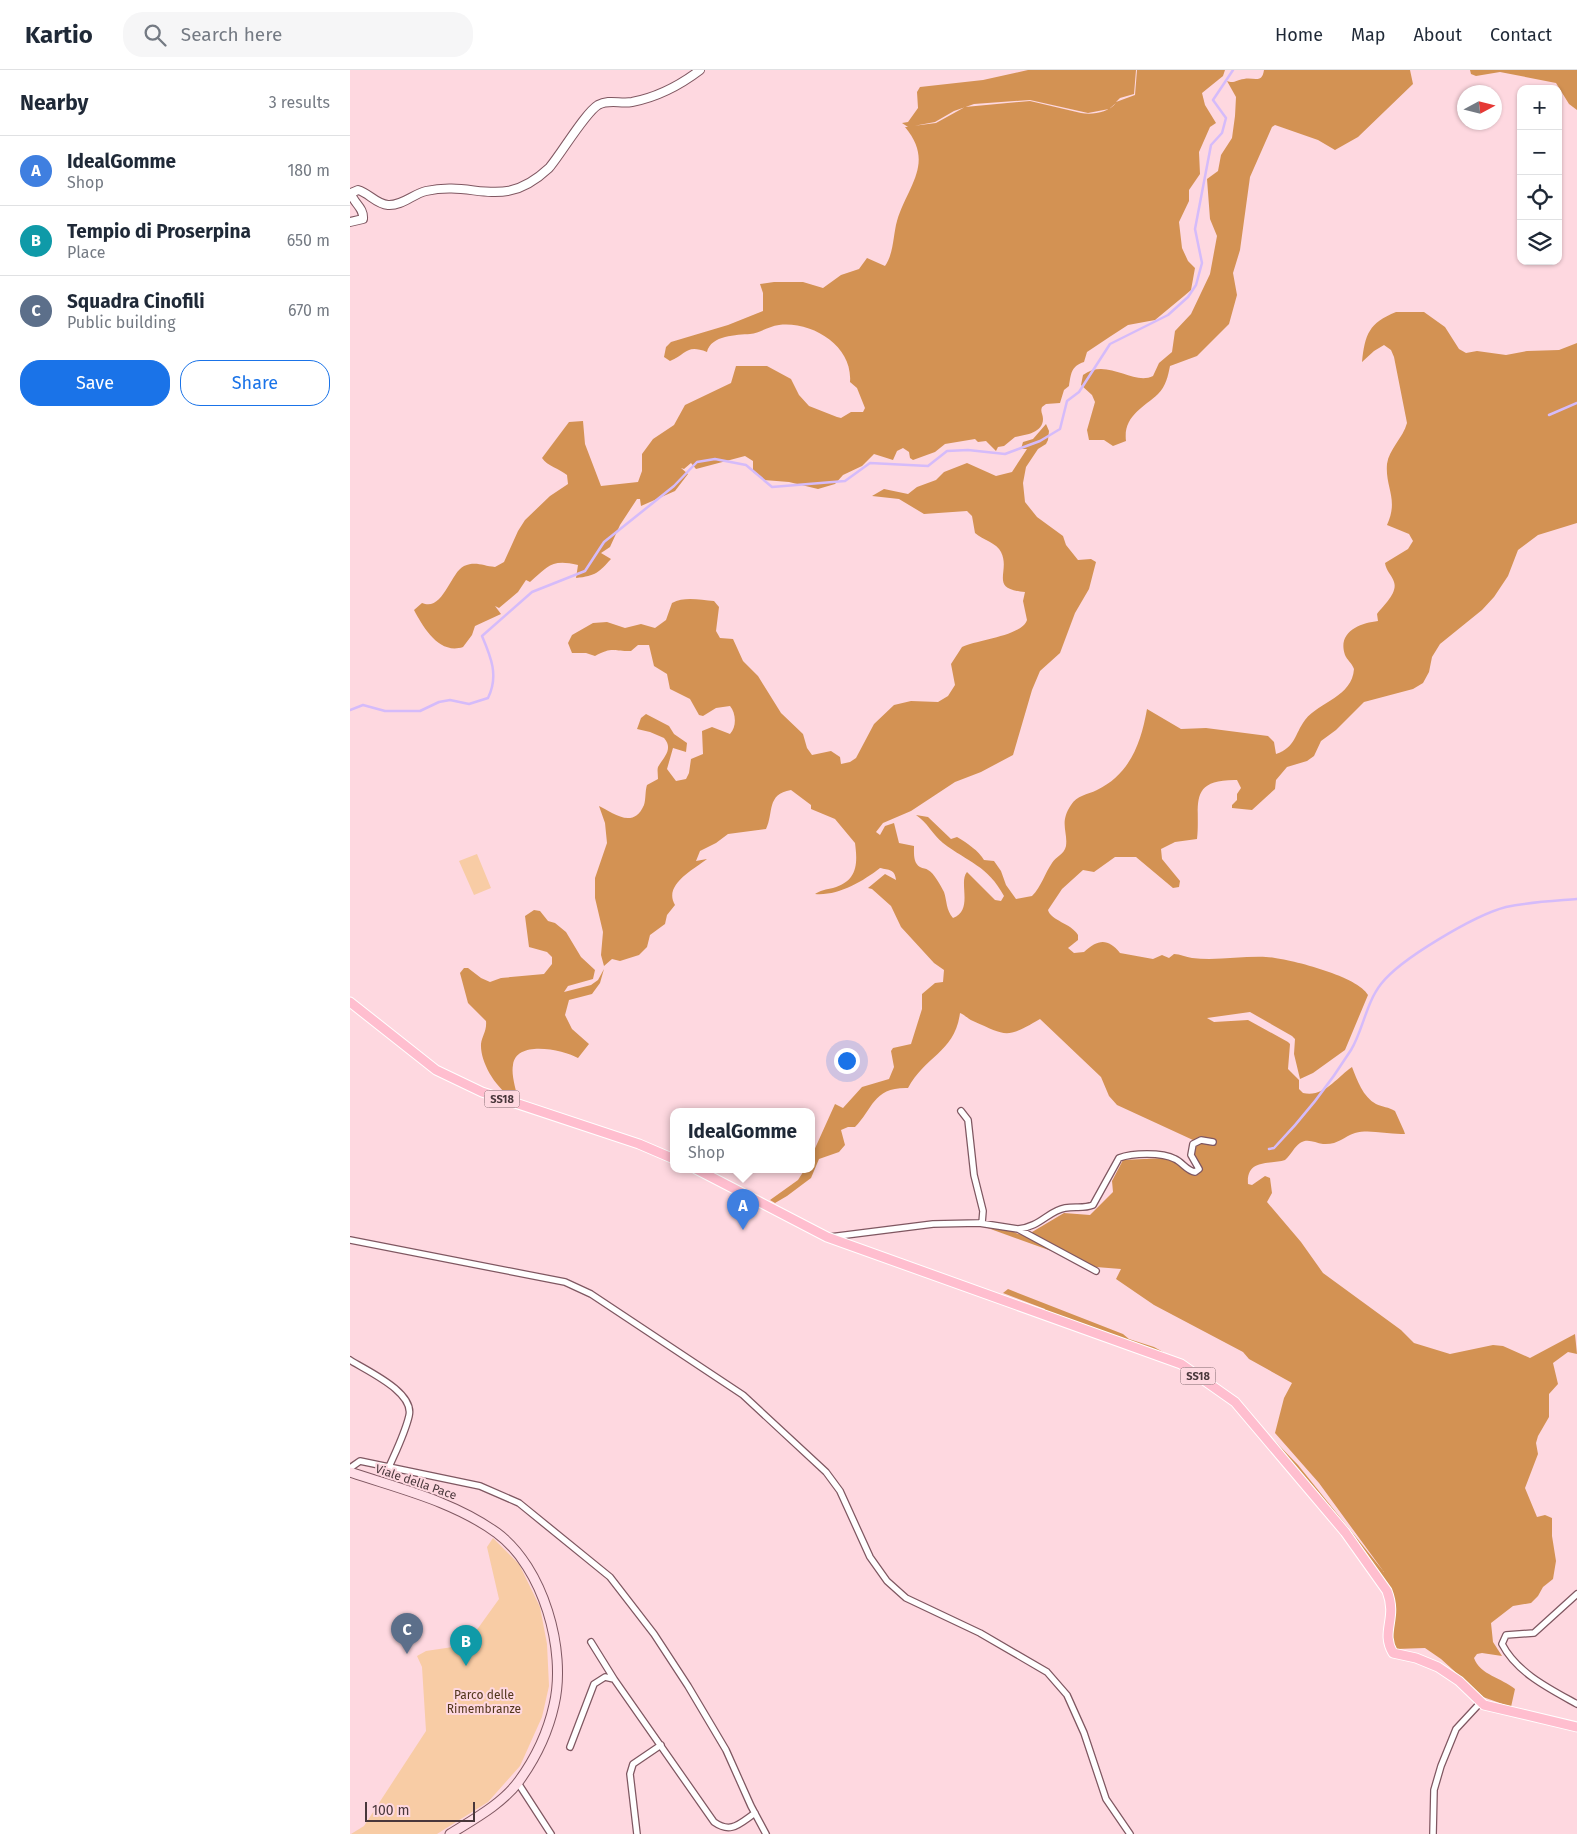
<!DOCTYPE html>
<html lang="en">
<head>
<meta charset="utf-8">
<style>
	:root { --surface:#fff; --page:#f6f6f7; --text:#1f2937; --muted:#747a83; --line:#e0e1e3; --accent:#1a73e8 }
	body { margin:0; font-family:"Fira Sans",sans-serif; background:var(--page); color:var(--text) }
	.controls { position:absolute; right:15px; top:15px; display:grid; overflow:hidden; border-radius:10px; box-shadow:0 1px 4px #0004 }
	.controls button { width:45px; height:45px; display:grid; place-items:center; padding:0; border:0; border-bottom:1px solid var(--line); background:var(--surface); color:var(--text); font:25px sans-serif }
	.compass { position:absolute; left:1107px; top:15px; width:45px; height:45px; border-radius:50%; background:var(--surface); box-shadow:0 1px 4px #0004; rotate:83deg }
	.scale { position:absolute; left:15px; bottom:12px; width:110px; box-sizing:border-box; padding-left:5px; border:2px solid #49373b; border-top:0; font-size:14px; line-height:18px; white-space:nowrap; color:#49373b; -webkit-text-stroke:4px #fed8e0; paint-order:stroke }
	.you { position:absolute; left:496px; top:990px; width:18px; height:18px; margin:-12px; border:4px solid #fff; border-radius:50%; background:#1a73e8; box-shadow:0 0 0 8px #1a73e833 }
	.badge { display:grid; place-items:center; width:32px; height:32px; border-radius:50%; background:var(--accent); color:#fff; font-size:16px; font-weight:700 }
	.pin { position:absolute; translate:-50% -41px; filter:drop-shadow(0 1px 2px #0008) }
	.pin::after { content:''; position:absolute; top:26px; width:18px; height:15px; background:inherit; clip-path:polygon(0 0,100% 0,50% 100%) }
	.popup { position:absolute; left:320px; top:1038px; width:145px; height:65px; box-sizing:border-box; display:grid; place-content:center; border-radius:10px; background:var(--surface); filter:drop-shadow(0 1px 4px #0005); font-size:16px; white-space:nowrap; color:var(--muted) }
	.popup b { font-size:19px; color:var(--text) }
	.popup::after { content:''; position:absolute; left:50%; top:100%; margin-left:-10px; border:10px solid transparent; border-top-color:var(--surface) }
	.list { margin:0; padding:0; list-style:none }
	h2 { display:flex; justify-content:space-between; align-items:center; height:65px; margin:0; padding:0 20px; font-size:21px }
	h2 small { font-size:16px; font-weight:400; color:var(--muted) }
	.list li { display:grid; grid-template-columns:32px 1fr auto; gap:15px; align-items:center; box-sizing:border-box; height:70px; padding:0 20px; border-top:1px solid var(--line) }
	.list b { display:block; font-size:19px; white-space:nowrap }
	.list p { margin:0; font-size:16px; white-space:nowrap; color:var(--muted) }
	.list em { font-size:16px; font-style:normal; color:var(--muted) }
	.actions { display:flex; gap:10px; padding:15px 20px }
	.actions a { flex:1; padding:11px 0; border:1px solid var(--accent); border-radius:20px; text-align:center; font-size:18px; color:var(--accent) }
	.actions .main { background:var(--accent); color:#fff }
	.icon { flex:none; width:28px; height:28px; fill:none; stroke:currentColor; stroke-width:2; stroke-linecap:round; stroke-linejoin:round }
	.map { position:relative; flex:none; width:1227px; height:1764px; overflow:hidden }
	header { display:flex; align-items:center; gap:30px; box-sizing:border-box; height:70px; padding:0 25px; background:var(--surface); border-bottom:1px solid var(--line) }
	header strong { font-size:24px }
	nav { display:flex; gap:28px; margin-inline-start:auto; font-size:18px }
	.search { width:350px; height:45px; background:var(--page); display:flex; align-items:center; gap:12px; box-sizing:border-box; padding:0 18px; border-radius:20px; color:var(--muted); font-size:19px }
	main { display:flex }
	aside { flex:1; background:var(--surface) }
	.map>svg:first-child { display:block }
</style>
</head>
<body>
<header>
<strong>Kartio</strong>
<div class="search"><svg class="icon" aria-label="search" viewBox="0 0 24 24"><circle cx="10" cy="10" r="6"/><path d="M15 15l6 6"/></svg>Search here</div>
<nav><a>Home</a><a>Map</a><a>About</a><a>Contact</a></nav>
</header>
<main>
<aside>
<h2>Nearby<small>3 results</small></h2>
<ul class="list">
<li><span class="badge" style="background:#3f7fe0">A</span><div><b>IdealGomme</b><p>Shop</p></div><em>180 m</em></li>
<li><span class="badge" style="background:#0f9aa8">B</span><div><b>Tempio di Proserpina</b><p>Place</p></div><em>650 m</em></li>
<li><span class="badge" style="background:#5c6f8a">C</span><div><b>Squadra Cinofili</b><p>Public building</p></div><em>670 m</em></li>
</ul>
<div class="actions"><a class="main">Save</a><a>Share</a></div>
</aside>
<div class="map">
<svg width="1227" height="1764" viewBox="0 0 1227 1764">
	<rect width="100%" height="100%" fill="#fed8e0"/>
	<path fill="#f8cca5" d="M127 784 141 818 124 825 109 791Z
		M143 1468 169 1494 190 1537 197 1574 199 1616 192 1647 170 1696 138 1732 87 1764H1L14 1756 76 1661 72 1597 67 1586 76 1581 116 1575 149 1529 137 1477Z"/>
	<path fill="#d39253" d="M678 0H786L784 24 770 28 766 32 785 25 787 0H875L873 6 852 23 855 35 866 53 860 57 849 82 850 104 839 120V131L829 152 832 178 838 191 845 198 841 220 834 226 805 250 778 255 761 266 737 282 734 292C721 296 721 304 719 316L714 320 710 333 696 334 692 337C690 342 693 344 693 349 693 363 675 365 665 367L654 376 648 377 646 381 636 371 628 372 625 369 595 374 585 382 563 390 560 388 559 382 553 378 547 381 543 390 524 384 512 396 493 405 485 414 468 419 439 412 414 410 403 402V391L395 386 346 399 341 393 334 399 331 398 338 404 325 421 291 436 290 429H287L270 455 260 477 251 483 261 489C249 502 246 506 226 508L228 495C201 489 199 496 180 512L176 510 168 522 149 538 145 536 151 544 125 556 122 565 113 577C89 585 73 557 64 540L72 533C93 542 100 503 114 496 126 491 133 496 145 497L154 492 168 461 175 450 200 426 218 414 217 405C210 399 197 396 192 388L219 352 233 351 235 374 251 416 288 412 292 401V384L303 369 324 355 335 335 381 313 386 296H417L441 309 449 325 459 336 487 347 491 348 501 342H513L515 338 507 318 500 312C503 276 462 251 429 255 419 256 410 263 400 264 387 265 361 265 357 282 336 274 337 284 320 291L314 287 316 277 321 272 378 255 413 241V223L410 214 424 212H453L473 218 491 205 509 199 517 188 535 196C544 183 543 165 547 151 558 115 585 93 555 57L586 53 615 37 680 31 731 43C742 45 758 43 766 33L759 39 738 43 680 30 624 34 604 41 585 52 558 57 552 53 558 52 568 38 567 22 570 17 633 10Z
		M914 0H1060L1063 14 1008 67 985 80 968 70 925 55 922 57 900 107 890 180 883 203 887 225 879 254 847 286 820 296C818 306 816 316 808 324 793 338 773 346 776 371L763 376 754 370H739L737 360 745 332 742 325 731 315 733 305C757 287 783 316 803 306L809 293 822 282 825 261 841 244 860 204 867 166 860 149 857 109 868 101 871 85 882 68 885 46 886 27 877 11C884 14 886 10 894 9 904 7 912 14 914 0Z
		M1120 0H1227V40L1219 34 1206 13 1150 2 1126 6 1121 4Z
		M1046 242H1074L1095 257 1109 279 1116 283 1127 281 1156 285 1177 281 1209 280 1227 273V453L1188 465 1168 480 1158 506 1144 527 1132 540 1090 574 1082 587 1079 602 1073 613 1063 619 1014 632 986 660 971 671 964 686 957 691 937 697 926 710 925 719 902 740 882 738V735L887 730V724L891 718 887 710C836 709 851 736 847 769L825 772 811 779 812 789 830 811 829 817 823 818 786 787H765L744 802 733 800 712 819 698 840C701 851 721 853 728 865V870L718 878 724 883 734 882C748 869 758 868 770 883L803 889 812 885 819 888 824 884C830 884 836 887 842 888 866 891 892 886 916 887 936 888 1008 906 1018 925L995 980 963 1003 950 1009 944 984 945 969 942 966 900 942 857 948 864 952 898 950 938 972 940 974 938 999 949 1010V1019L953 1023C974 1028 987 1007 1002 997 1007 1010 1013 1027 1026 1034 1032 1037 1039 1037 1045 1041L1054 1061 1055 1064C1038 1065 1021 1059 1005 1063 993 1067 988 1075 973 1074 965 1073 958 1068 950 1073 944 1077 941 1085 935 1090 921 1095 896 1088 898 1114L902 1115 915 1106 920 1108 922 1123 917 1132 951 1172 973 1203 1051 1260 1064 1273 1100 1284 1143 1275 1153 1276 1180 1288 1225 1264 1227 1284 1218 1282 1203 1293 1208 1314 1199 1324V1347L1188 1366 1186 1373 1188 1384 1175 1418 1187 1447 1195 1445 1202 1448V1466L1206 1491 1203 1509 1193 1517 1188 1526 1181 1533 1163 1536 1141 1553 1143 1572 1152 1586 1132 1583 1127 1584 1124 1588C1130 1605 1152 1608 1165 1619L1161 1637 1133 1627 1091 1589 1075 1578 1046 1579 1041 1572 1045 1548 1028 1502 969 1423 920 1368 850 1306 694 1242 695 1239 653 1223 658 1219 773 1264 779 1269 804 1277 853 1304 891 1336 948 1395 1034 1502 969 1413 925 1363 934 1328 942 1313 899 1289 893 1282 804 1235 766 1209 771 1199 746 1197 635 1157H654L668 1164 677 1165 714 1143 740 1145 763 1122 762 1111 773 1090 815 1088 846 1100 848 1096 841 1085 843 1070 767 1035 759 1026 751 1007 690 949C656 969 657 966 623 951 618 949 615 945 610 943 605 982 575 986 558 1018 523 1017 523 1039 505 1057H498L491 1060 495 1075 489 1082 469 1089 461 1108 437 1126 425 1133 420 1130 448 1110 455 1099H462V1085L485 1034 493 1038 512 1017 539 1009 544 997 541 981 543 978 561 974 572 939V924L585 913 593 912 594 900 584 893 551 857 541 836 522 819 518 818 535 804 546 810C545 799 539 800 530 798 512 812 488 826 465 824 469 821 477 819 483 818 507 811 508 795 505 773L485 749 461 739V735L441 720C416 724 424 743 416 759L378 764 366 773 350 781 346 791 357 789C343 800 313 815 325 835L317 845 315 854 300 865 297 877 289 885 270 891 262 889 254 896 251 885 253 862 245 828V808L257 773 255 753 249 736C261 741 283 761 294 735 296 729 295 721 297 715L308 709C308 705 307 700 308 697 313 688 324 679 314 668L300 662 287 659 291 648 296 644 319 656 324 664 337 673 336 682 323 678 317 699 326 711 336 709 339 703 341 689 353 684 352 661 362 657 380 664C387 657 386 643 380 636L366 638 353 646 349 645 340 629 320 619 317 604 304 596 299 575H288L281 581C263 582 264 576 245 586L236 583H222L218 573 222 565 243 553 257 552 275 558 291 554 305 558 316 550 322 533C335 526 350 530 364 531L369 537 366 561 370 568 383 569 393 591 408 606 431 643 453 664 457 678 462 685 481 681 490 687 491 694 500 692 506 688 524 654 544 635 561 631 588 632 598 626 605 615 601 594 612 577C627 570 672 566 677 550L673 531 675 522C638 519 661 502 651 482 647 473 633 470 625 463L622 446 617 441 574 444 549 429 522 426 534 419 558 424 567 417 586 410 594 402 617 393 646 406 662 402 677 379H671L673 372 683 369 696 354 699 361 698 370 696 374 688 379 676 397 673 413 675 432 687 447 713 466 716 475 728 490 741 489 746 492 739 519 725 543 710 583 690 601 682 620 663 685 631 702 605 712 561 741 533 753 526 762 530 765 535 756 544 753 549 773 564 776C564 783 563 793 570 797 573 799 576 798 578 800 584 803 591 816 594 822 597 831 596 840 603 848 624 840 608 812 617 802L645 830 651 831 654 826C638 796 618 792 593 773 583 765 577 752 566 745L578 747 601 769 607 767C617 773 629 781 634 790L644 791 651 801 656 815 666 829 682 826C691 817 695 803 702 793 706 786 714 785 716 776 718 761 709 753 721 735 727 725 737 725 747 720 780 704 791 673 797 639L831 659 856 658 918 666 924 672 926 684C946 677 944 665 955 650 970 631 1002 627 1004 599 1002 593 997 590 995 585 987 562 1010 553 1028 551L1027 544C1033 536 1048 523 1044 512 1042 505 1036 501 1035 493L1058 479 1063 471 1059 464 1037 455C1049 429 1035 418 1037 394 1039 379 1053 368 1057 353L1044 287 1041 280 1034 275 1024 281 1012 292C1015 264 1019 253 1046 242Z
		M184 840 190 841 198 851 205 853 216 862 231 887 245 900 243 909 218 916 214 922 241 915 248 910 254 899 250 913 242 924 219 930 215 945 222 959 239 974 228 988C214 980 166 969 163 995 161 1005 166 1019 168 1030 149 1024 130 994 131 974 132 966 137 961 136 951L118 933 110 903 114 898H118L131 908 140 912 151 908 194 904 202 894V887L197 882 179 877 175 846Z"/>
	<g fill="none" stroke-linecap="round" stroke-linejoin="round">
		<path stroke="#d5bbfa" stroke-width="2.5" d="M1199 345 1227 333
			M0 640 13 635 35 641H70L89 632 100 630 119 634 138 628C149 606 141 587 132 566L182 522 235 501 254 472 324 416 347 392 365 389 396 395 422 417 495 411 520 393 578 396 597 381 618 380 655 384 690 371 710 359 717 331 729 322 760 274 818 245 838 227 846 215 852 193 845 159 861 75 872 63 876 48 863 30 883 0
			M919 1079 924 1078C953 1048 979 1015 1001 980 1013 960 1016 933 1031 914 1050 889 1125 845 1156 837 1180 832 1203 831 1227 829"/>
		<defs>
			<path id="minor" d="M611 1041 618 1050 624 1105 633 1141 632 1153
				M668 1159C690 1157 698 1141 715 1138 726 1136 733 1139 743 1135L769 1088C782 1083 812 1082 825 1089 832 1092 837 1101 845 1102L849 1099 841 1085 843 1074 851 1070 863 1072
				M480 1167 583 1154 629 1153 668 1159 746 1201
				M0 1170 215 1212 241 1224 393 1325 476 1402 490 1421 520 1487 537 1511 556 1528 630 1563 697 1602 717 1625 734 1663 756 1729 780 1764
				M0 1290C17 1301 65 1322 59 1346 55 1363 46 1381 39 1397
				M0 1398 10 1391 130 1416 169 1433 260 1507 304 1564 338 1616 376 1680 401 1736 416 1764
				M1227 1524 1184 1563 1156 1565 1152 1574C1167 1603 1200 1619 1227 1634
				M241 1572 264 1609
				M220 1677 244 1614 255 1607 264 1609 364 1752C381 1764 389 1754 405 1743
				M168 1713 201 1764
				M287 1764 280 1704 283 1694 311 1675
				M1083 1764 1084 1720 1091 1696 1106 1659 1131 1632"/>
			<path id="tertiary" d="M0 152 13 149C14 137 3 133 1 123L8 120C19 123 26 134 38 135 52 136 63 124 76 121 126 110 152 142 199 98 211 84 235 43 248 35 259 29 270 34 282 32 308 27 329 16 350 0"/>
			<path id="secondary" d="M0 1402C50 1419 103 1431 147 1463 193 1497 217 1580 204 1635 198 1662 185 1689 169 1711 152 1734 124 1749 100 1764"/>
			<path id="primary" d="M0 932 86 1000 132 1022 289 1074 324 1089
				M346 1099 477 1167 831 1294 885 1332 995 1462 1037 1521C1048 1549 1030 1561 1043 1583L1066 1588 1088 1597 1109 1611 1134 1635 1227 1657"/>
		</defs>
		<use href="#minor" stroke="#7f5761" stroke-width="8"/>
		<use href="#tertiary" stroke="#7f5761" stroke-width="10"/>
		<use href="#secondary" stroke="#7f5761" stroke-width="11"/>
		<use href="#primary" stroke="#fff" stroke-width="11"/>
		<use href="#minor" stroke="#fff" stroke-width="5.5"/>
		<use href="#tertiary" stroke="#fff" stroke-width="8"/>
		<use href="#secondary" stroke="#ffdee7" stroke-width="9"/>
		<use href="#primary" stroke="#ffbecf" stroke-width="9"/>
	</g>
	<g text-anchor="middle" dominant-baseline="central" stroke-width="4" stroke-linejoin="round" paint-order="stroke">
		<g fill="#fed8e0" stroke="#7f676c" stroke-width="1">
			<rect x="134.5" y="1020.5" width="35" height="17" rx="4"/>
			<rect x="830.5" y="1297.5" width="35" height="17" rx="4"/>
		</g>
		<g font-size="11" font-weight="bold" fill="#49373b">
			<text x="152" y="1029">SS18</text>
			<text x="848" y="1306">SS18</text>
		</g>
		<g font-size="12" fill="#49373b" stroke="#fed8e0">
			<text transform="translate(66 1412) rotate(19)">Viale della Pace</text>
		</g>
		<g font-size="12" fill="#52361b" stroke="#fed8e0">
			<text x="134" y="1625">Parco delle<tspan x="134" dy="14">Rimembranze</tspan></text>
		</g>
	</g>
</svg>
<div class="controls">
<button>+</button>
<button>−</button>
<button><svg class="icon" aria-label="locate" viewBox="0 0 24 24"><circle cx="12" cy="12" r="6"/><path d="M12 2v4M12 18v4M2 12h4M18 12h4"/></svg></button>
<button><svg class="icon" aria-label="layers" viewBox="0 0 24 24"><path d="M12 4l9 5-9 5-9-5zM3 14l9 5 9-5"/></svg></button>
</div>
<svg class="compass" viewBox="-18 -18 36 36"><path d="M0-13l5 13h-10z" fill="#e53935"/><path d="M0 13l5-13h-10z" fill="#747a83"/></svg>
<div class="scale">100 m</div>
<div class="you"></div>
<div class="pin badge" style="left:393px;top:1160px;background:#3f7fe0">A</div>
<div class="popup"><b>IdealGomme</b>Shop</div>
<div class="pin badge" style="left:116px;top:1596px;background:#0f9aa8">B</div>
<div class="pin badge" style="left:57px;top:1584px;background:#5c6f8a">C</div>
</div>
</main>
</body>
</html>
